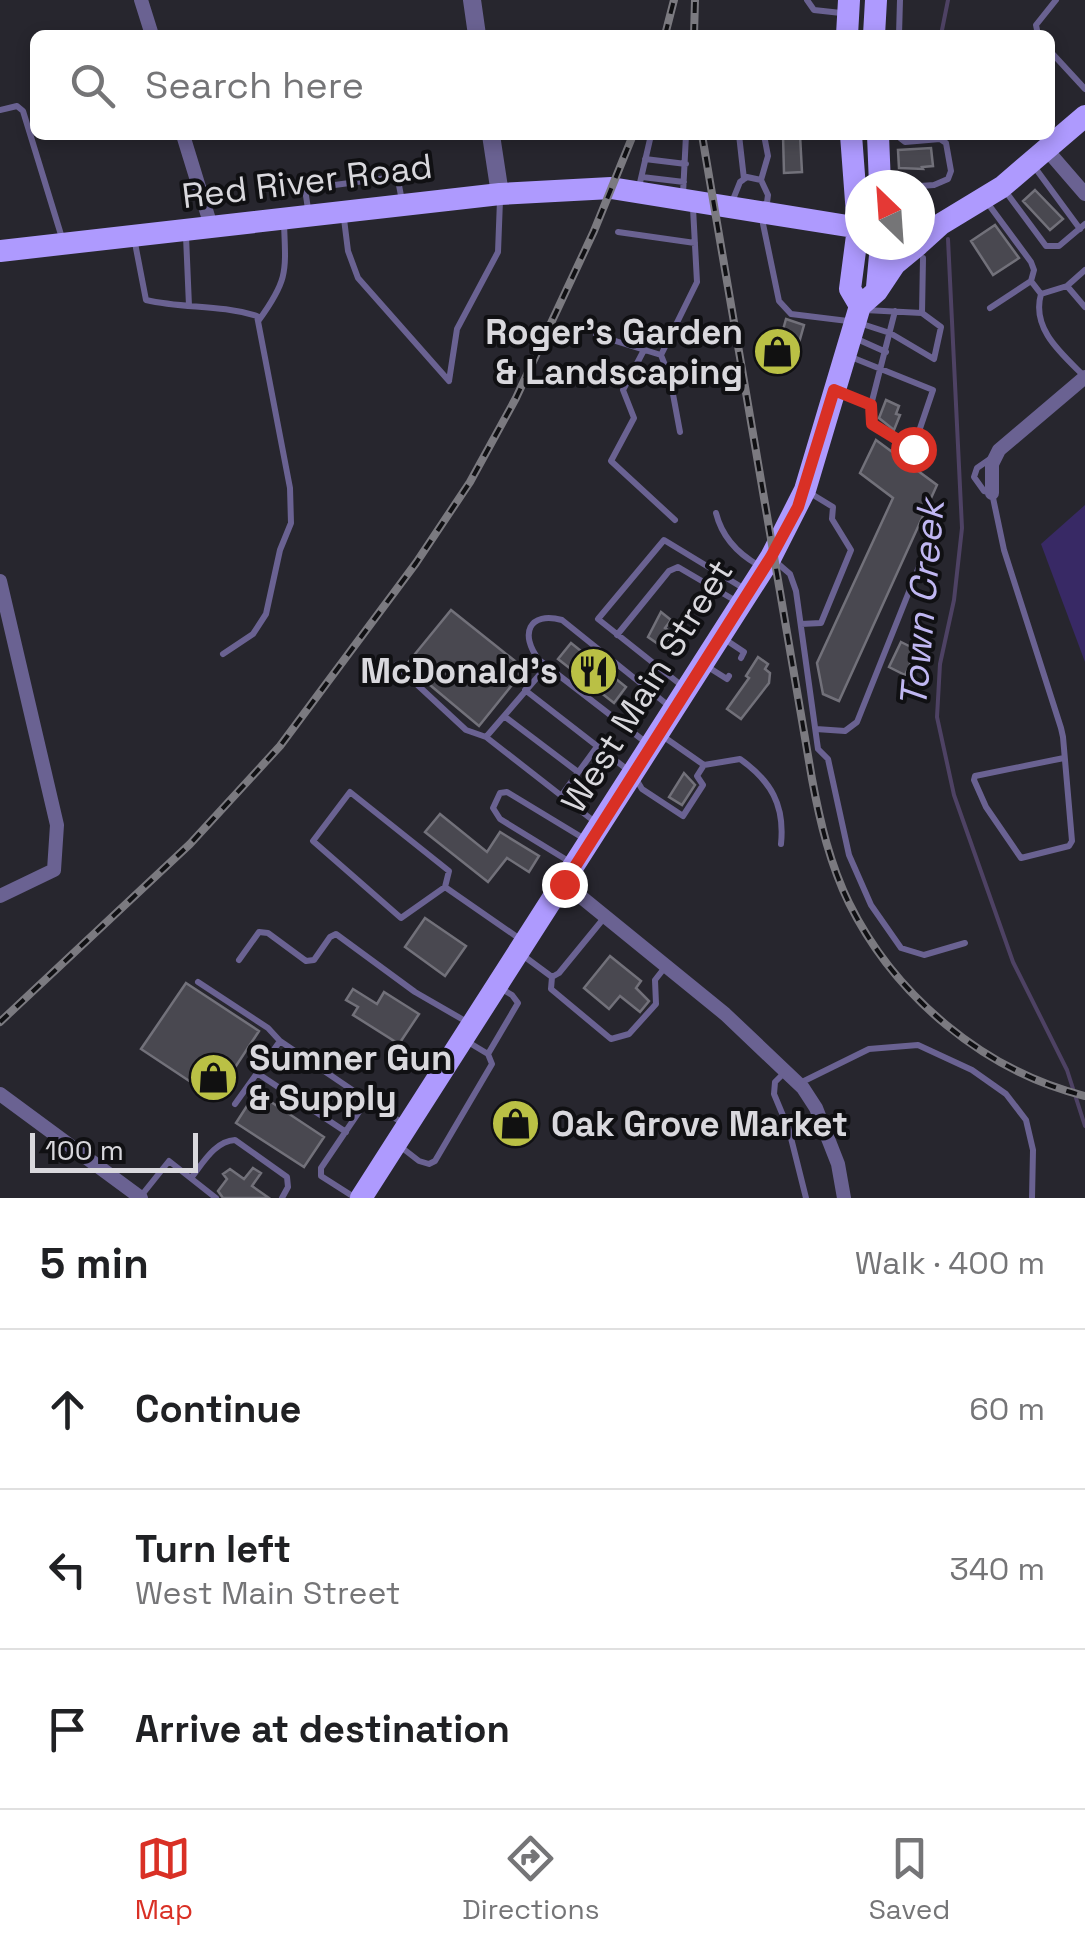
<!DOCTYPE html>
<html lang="en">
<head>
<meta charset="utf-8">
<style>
	:root { --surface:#fff; --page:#f2f2f2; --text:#202124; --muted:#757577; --line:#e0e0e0; --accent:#d93025 }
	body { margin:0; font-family:"Space Grotesk",sans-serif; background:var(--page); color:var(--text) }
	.compass { position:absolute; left:845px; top:170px; width:90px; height:90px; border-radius:50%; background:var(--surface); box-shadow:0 5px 15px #0003; rotate:335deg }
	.scale { position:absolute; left:30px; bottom:25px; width:168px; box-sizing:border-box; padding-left:10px; border:5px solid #d9d8dd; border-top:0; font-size:28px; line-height:35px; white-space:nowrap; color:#d9d8dd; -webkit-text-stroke:8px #101013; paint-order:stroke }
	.stop { position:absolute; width:30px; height:30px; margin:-22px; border:8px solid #d93025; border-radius:50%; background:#fff }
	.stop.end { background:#d93025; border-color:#fff; box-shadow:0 2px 10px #0008 }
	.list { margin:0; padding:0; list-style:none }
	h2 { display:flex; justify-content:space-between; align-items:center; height:130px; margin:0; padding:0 40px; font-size:42px }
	h2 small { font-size:32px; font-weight:400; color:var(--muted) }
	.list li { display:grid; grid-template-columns:65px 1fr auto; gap:30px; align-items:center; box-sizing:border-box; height:160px; padding:0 40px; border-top:2px solid var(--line) }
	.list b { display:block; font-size:38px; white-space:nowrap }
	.list p { margin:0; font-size:32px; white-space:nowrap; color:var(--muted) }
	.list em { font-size:32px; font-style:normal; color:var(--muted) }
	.icon { flex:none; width:55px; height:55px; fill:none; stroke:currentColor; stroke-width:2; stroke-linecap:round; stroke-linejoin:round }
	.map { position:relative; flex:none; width:1085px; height:1198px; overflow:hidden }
	.search { position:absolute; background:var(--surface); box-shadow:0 5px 15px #0003; left:30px; right:30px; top:30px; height:110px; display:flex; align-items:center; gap:25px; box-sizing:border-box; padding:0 35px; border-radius:15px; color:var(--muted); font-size:38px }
	.sheet { height:610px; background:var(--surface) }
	nav { display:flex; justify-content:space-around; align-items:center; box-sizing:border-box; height:140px; border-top:2px solid var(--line); background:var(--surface); font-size:28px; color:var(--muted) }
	nav a { display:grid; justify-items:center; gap:5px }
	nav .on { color:var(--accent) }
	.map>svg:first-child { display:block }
</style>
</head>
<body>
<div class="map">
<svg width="1085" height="1198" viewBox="0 0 1085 1198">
	<rect width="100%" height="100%" fill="#27262e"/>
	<path fill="#382965" d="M1085 505V662L1041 544Z"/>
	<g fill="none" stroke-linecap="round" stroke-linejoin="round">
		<path stroke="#4e4264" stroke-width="4" d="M941 35 948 0
			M948 239 962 528 954 600 940 664 937 717 954 795 1013 962 1067 1070 1085 1126"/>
	</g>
	<path fill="#494850" stroke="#72717a" stroke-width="2.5" d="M783 135H800L802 172 784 173Z
		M931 148 933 166 922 167 923 169 899 168 898 150Z
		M1035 190 1063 219 1050 230 1023 201Z
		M995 225 1019 258 993 275 971 241Z
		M786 319 804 325 793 364 761 355 765 340 779 344Z
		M886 400 899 406 896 414 900 415 894 430 879 418Z
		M876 440 937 485 839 701 823 694 817 663 893 498 860 473Z
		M451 610 525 669 479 726 406 665Z
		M661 612 671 620 665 628 674 634 664 648 648 637Z
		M901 642 917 650 905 675 889 667Z
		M571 643 626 687 614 703 558 659Z
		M758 657 768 664 765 669 770 673 769 683 741 719 727 709 749 678 746 676Z
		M684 773 695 785 682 805 669 797Z
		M440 814 487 852 500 832 539 856 529 872 507 858 488 882 425 832Z
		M425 918 466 946 445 976 405 947Z
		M610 956 641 981 636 988 649 1001 640 1012 620 996 609 1009 584 988Z
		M186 983 259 1031 215 1098 141 1049Z
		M353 989 377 1004 384 992 419 1014 399 1044 353 1015 358 1007 346 1000Z
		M256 1092 324 1137 304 1167 236 1123Z
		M253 1168 261 1173 252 1186 269 1198H223L218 1191 227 1179 223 1174 230 1169 244 1179Z"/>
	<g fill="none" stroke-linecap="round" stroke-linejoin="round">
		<path stroke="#6a6292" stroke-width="6" d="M807 0 814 10 841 13
			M899 35 900 0
			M1038 35 1036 25 1056 0
			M1050 51 1085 89
			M0 110 17 106 23 111 62 238
			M739 135 744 179
			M764 135 768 156 761 180 768 195 766 210
			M896 135 905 142 940 139 946 143 951 171 948 179 934 185 920 186
			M645 159 686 164
			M1033 165 1080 229
			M642 177 684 182
			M639 187 651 135
			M1006 192 1046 246H1059L1085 224
			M683 194 686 135
			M986 201 1031 262 1034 270 1031 281
			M732 202 740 182 747 177 761 180
			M308 209 305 189 394 177 398 180 402 201
			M344 219 348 251 358 278 449 381
			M762 219 779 301 791 314 856 322 890 333 934 359 941 327 922 313
			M618 232 695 243
			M186 236 189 306
			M135 243 146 300C184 309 218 304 257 316L290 488 291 523 280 550 266 614 253 634 223 654
			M1085 270 1067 286 1085 307
			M1041 294C1031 329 1062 354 1084 376
			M990 308 1031 281 1041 294 1067 286
			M865 310 922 313 923 258
			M259 320C288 280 286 272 284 224
			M596 335 661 355 697 282 693 208
			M857 339 886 352
			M644 350 623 390 634 418 611 461 675 520
			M661 355 670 378 680 432
			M851 357 933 390 913 449 872 424 871 405
			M449 381 457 329 498 252 500 200
			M841 393 871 405 895 311
			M990 459 977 468 974 477 984 491 992 493 1004 550 1061 728 1063 737 1072 841 1069 846 1021 858 986 807 974 780 975 776 1064 758
			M716 513C722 537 737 553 758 565
			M775 561 790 574 796 591 818 749 828 759 849 855 871 905 901 948 924 955 965 943
			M801 624 821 623 851 550 832 519 833 507 810 493
			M617 635 669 571 678 567 736 601
			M726 640 744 652 741 658
			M396 665 466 730 486 737 595 822
			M708 667 727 679 729 676
			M681 685 598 619 664 540 743 588
			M525 690 633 774 642 789 683 816 703 785 697 776 704 765
			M504 716 578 772
			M816 729 845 731 857 722 926 549
			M486 737 547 666
			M664 737 704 765 740 759C771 781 785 805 781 844
			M648 744 539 660C519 634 529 611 562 620L669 706
			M561 796 596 748
			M570 862 500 819 493 808 500 793 507 792 583 838
			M445 887 449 871 350 792 313 841 401 918 445 887 520 939
			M604 918 559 973 552 977 551 989 611 1039 629 1034 656 1004 655 980 666 966
			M521 954 552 977
			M239 960 259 932 268 933 306 961 314 960 330 937 336 934 415 992 467 1022
			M198 982 268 1028 280 1041
			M488 1054 518 1003 512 995 500 988
			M257 1073 346 1132
			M784 1073 775 1082 774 1094 789 1130 806 1198
			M800 1083 869 1049 918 1045 972 1070 1006 1094 1026 1120 1033 1150 1032 1198
			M235 1104 280 1041 367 1100
			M401 1147 419 1161 429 1164 435 1161 492 1064 488 1054 468 1042
			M191 1178C203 1163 215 1141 235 1140L287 1177 288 1187 282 1198
			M141 1196 169 1161 216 1198
			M354 1197 321 1176V1168L367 1100 404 1124"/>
		<path stroke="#6a6292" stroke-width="14" d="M141 0 152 35
			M183 135 211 226
			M1047 150 1085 194
			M992 493V464L999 450 1085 377
			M0 581 57 825 54 870 0 896
			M564 883 725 1014 803 1088 816 1108 838 1164 844 1198
			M0 1094 141 1198"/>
		<path stroke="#6a6292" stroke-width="18" d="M472 0 477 35
			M491 135 500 194"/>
		<path stroke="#ae9afe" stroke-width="22" d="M847 35 849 0
			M874 35 876 0
			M851 135 858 228 850 289 860 306
			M878 135 880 185
			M920 243 941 224 1002 187 1085 116
			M0 251 500 194 611 188 860 228
			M877 287 881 245
			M361 1198 771 557 805 490 860 306 877 291 895 264 918 245"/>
		<defs>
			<path id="rail" d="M665 35 674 0
				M694 35 695 0
				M702 135 812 779C820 822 830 864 849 903 895 996 984 1071 1085 1096
				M0 1022 190 844 280 746 416 563 470 482 516 398 594 231 633 135"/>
		</defs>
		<use href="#rail" stroke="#7b7a80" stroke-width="8"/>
		<use href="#rail" stroke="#101013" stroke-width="4" stroke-dasharray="11" stroke-linecap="butt"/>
	</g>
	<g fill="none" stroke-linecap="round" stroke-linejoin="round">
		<path stroke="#d93025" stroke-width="12" d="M564 884 771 557 798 507 834 390 871 405 872 424 913 449"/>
	</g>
	<defs>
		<symbol id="shop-disc" viewBox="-11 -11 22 22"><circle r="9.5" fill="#bac045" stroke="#101013"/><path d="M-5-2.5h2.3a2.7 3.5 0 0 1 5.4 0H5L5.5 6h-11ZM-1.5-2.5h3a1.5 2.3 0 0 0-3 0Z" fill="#111"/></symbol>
		<symbol id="restaurant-disc" viewBox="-11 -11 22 22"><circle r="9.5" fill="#bac045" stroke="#101013"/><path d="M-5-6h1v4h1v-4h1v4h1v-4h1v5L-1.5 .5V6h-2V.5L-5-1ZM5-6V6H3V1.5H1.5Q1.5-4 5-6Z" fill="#111"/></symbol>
	</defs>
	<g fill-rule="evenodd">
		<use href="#shop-disc" x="750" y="324" width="55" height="55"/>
		<use href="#restaurant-disc" x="566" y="644" width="55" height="55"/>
		<use href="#shop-disc" x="186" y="1050" width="55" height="55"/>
		<use href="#shop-disc" x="488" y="1096" width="55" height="55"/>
	</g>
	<g text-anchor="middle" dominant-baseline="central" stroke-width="8" stroke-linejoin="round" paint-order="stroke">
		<g font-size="35" fill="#d9d8dd" stroke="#101013">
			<text transform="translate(307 181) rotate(-7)">Red River Road</text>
			<text transform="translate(647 686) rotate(-58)">West Main Street</text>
		</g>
		<g font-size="35" font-weight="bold" fill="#d9d8dd" stroke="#101013" text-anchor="end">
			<text x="743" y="332">Roger's Garden<tspan x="743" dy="40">&amp; Landscaping</tspan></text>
			<text x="558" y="671">McDonald's</text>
			<text x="249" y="1058" text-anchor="start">Sumner Gun<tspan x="249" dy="40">&amp; Supply</tspan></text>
			<text x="551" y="1124" text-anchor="start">Oak Grove Market</text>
		</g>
		<g font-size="38" font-style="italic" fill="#c0b7f2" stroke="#101013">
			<text transform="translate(922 604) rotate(-85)">Town Creek</text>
		</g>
	</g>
</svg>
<svg class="compass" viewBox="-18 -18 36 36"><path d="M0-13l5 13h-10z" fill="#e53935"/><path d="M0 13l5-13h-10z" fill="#757577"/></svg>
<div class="scale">100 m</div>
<div class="stop" style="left:913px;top:449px"></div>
<div class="stop end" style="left:564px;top:884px"></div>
<div class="search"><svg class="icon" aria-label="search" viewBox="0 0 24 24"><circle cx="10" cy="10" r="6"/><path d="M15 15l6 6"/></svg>Search here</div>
</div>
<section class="sheet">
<h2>5 min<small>Walk · 400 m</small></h2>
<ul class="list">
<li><svg class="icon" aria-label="ahead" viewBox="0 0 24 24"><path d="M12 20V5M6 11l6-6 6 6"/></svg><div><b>Continue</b></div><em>60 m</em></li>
<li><svg class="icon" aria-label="left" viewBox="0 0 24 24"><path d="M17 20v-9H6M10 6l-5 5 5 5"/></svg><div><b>Turn left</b><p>West Main Street</p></div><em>340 m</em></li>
<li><svg class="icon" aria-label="arrive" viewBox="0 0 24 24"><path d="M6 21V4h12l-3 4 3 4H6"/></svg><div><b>Arrive at destination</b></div></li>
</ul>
</section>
<nav>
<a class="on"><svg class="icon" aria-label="map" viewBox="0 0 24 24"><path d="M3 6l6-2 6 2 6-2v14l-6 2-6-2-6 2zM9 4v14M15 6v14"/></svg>Map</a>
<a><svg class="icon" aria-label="directions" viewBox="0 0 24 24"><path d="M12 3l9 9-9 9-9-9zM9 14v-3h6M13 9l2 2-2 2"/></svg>Directions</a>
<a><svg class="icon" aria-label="saved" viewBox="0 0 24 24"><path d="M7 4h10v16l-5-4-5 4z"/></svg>Saved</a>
</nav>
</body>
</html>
